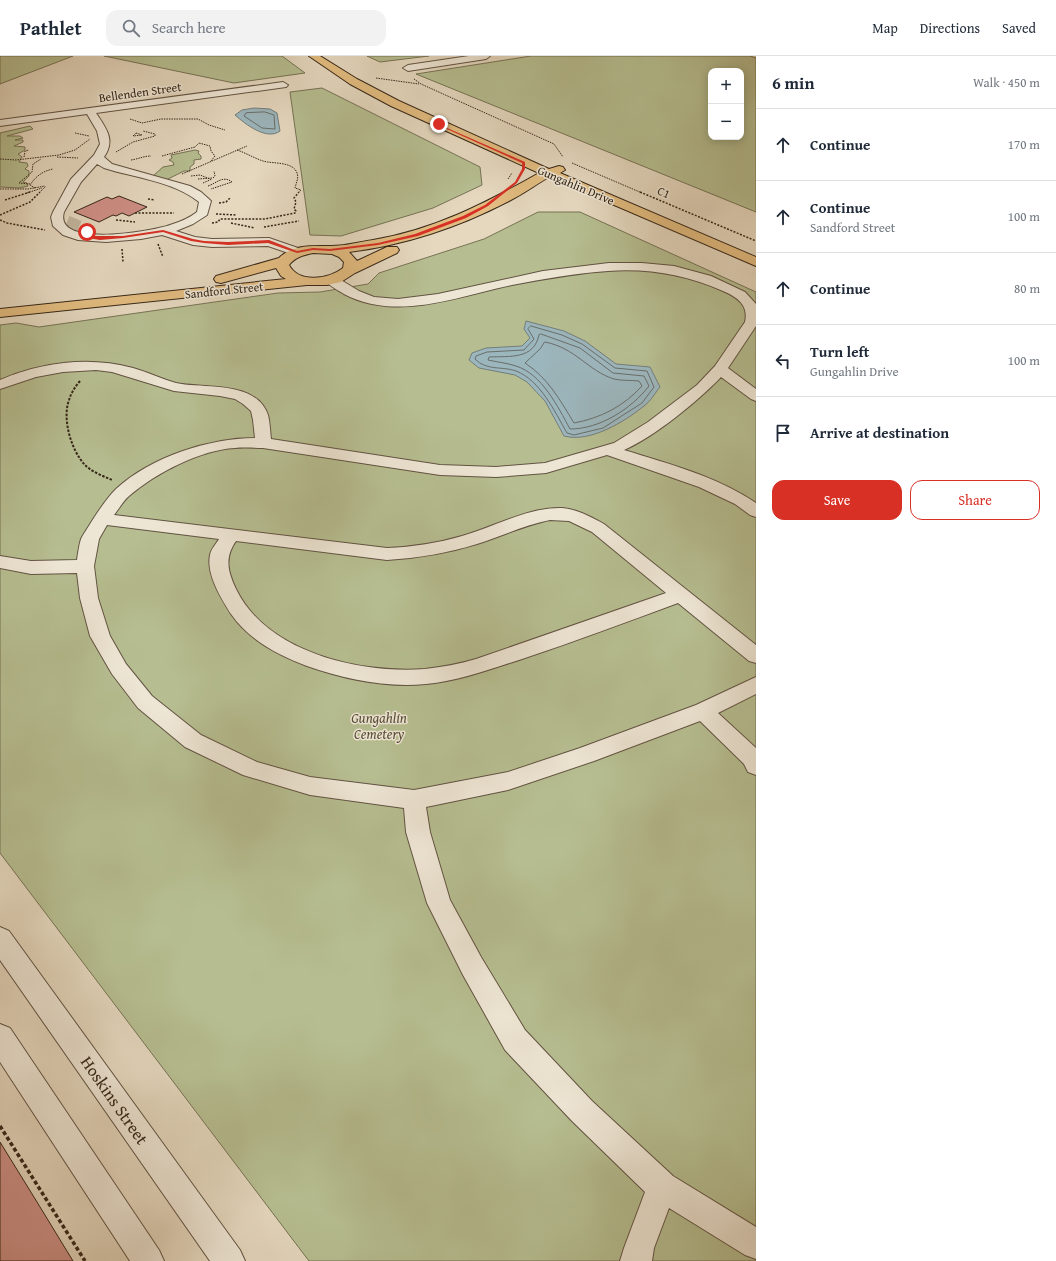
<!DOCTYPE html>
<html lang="en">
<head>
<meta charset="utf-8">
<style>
	:root { --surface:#fff; --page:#f2f2f3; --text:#1f2937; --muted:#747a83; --line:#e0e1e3; --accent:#d93025 }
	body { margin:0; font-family:"Gentium Book Plus",serif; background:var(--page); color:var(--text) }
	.controls { position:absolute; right:12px; top:12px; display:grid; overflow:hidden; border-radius:8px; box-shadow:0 2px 10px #0003 }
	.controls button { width:36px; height:36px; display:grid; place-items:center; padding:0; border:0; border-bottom:1px solid var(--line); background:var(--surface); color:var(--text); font:20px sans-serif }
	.stop { position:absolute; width:12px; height:12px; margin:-9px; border:3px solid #d93025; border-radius:50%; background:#fff }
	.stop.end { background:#d93025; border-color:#fff; box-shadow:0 1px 4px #0008 }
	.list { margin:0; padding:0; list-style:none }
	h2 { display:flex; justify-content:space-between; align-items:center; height:52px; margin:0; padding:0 16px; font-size:17px }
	h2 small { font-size:13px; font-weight:400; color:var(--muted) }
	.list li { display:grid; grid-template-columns:26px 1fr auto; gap:12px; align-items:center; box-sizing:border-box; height:72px; padding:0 16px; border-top:1px solid var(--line) }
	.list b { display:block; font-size:15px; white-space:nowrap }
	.list p { margin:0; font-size:13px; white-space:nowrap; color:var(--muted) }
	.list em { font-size:13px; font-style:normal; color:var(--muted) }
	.actions { display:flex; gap:8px; padding:12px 16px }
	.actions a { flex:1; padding:9px 0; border:1px solid var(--accent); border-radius:12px; text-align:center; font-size:14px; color:var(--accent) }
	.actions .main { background:var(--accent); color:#fff }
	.icon { flex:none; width:22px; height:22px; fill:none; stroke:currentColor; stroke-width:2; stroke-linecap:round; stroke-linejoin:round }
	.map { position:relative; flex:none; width:756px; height:1205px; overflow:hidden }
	header { display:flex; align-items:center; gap:24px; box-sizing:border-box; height:56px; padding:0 20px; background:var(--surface); border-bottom:1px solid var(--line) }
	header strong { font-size:19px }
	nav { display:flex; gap:22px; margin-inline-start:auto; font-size:14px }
	.search { width:280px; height:36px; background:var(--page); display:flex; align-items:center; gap:10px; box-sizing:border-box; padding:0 14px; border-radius:12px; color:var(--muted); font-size:15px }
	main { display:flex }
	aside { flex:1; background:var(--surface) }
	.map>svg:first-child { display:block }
</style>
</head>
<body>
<header>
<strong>Pathlet</strong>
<div class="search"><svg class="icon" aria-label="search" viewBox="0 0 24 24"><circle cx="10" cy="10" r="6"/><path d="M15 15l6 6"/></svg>Search here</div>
<nav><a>Map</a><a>Directions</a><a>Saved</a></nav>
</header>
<main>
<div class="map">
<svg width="756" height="1205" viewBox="0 0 756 1205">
	<rect width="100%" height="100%" fill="#e5d8bf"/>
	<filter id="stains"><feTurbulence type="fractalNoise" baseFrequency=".005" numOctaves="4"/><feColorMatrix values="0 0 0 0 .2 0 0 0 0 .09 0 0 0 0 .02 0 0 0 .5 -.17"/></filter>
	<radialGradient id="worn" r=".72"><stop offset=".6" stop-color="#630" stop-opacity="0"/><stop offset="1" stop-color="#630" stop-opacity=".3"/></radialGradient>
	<path fill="#b6be91" stroke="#767255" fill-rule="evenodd" d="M0 0H73L0 28Z
		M104 0H282L305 17 234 27Z
		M367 0H429L380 6Z
		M531 0H750L756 2V156L416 18ZM711 15H741V81H711Z
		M322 32 480 111 482 129 433 152 341 180 310 179 290 36Z
		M30 70 33 73 7 80H20L23 82 15 84H23V86L14 90 25 91V94L18 98 22 101 19 106 27 107 28 110 25 113 29 115V120L23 126 27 127 28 130 20 132 0 131V77Z
		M195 94 199 95 198 97 201 100V103L194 104V108L190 111V115H184L166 124 153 120 163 111 174 109 173 106 169 104 172 102 171 99Z
		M538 156H580L756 236V1205H309L0 797V269L16 267 39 271 278 237 320 236 368 228 379 217 484 183Z"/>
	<path fill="#9cb6bd" stroke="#737d7b" d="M254 52 270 53 277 57 280 75C267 85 245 68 235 59L242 54Z
		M526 265 564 275 585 285 616 308 650 311 660 331C655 337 650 346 644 350 624 366 590 387 564 380L545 345 527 326 515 319 479 312 469 304 472 297 486 292 522 290 530 282 524 273Z"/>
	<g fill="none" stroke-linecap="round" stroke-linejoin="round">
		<path stroke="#696e6b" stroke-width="1" d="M265 56 274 59 275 73 262 72 244 60 246 57Z
			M531 270 562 279 582 288 615 312 647 315 654 331 642 347 603 372 574 379 567 377C555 356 540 324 516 315 502 310 487 315 475 303L476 300 487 296 524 294 534 283 528 273Z
			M541 278 580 292 613 317 644 320 649 330C631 353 600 373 570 373 558 351 542 318 516 310 507 307 497 306 488 304L489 301C509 300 534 304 539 279Z
			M545 286C576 292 588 315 614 323 622 325 631 324 639 325L642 330C624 350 601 362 574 367 560 344 548 322 525 307L540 293Z"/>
	</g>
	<path fill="#ce9086" stroke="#362719" d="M119 140 147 151 129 160 122 157 116 160 113 159 99 166 74 156 107 141 112 143Z
		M0 1086 37 1146 73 1205H0Z"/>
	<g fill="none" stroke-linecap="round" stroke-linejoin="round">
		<path stroke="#c2b59e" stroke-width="13" stroke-dasharray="13 6" stroke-linecap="butt" d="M67 166 84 173"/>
		<defs>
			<path id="minor" d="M469 0H490L486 3 408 15 403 12 408 9Z
				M283 26 288 29 286 31 96 57C106 72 116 84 104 101L112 108 190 130 201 136 211 145 207 159 193 168 176 175 195 181 212 183 269 182 301 193 303 196 301 199 297 200 268 190 212 191 193 189 162 179 141 183 106 186 78 184 63 179 53 170 51 161 53 156 71 123 94 99 100 88 97 75 87 58 0 70V64ZM97 108 104 112C135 122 173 125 199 146L197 156C189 162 180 166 170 169 153 175 53 193 64 156L81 126Z
				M609 207H642L674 210 711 220 745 236 756 248V270L728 312 756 333V345L751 343 721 321C698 345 654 381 624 394 669 408 716 420 756 447V461L750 459 735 448 699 431 607 399 546 417 496 421 440 419 263 392C254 392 244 391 235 392 200 394 156 417 129 440 123 445 119 453 114 459L387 492C413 491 438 487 462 480 494 471 528 451 562 452 577 453 591 461 604 468L756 589V607L749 605 678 547C626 566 574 586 522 603 490 613 459 625 426 628 386 632 344 623 307 610 278 599 249 584 231 558 221 542 206 518 210 499 211 493 216 488 219 483L107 469 99 483 94 510 98 542 110 580 126 608 152 640 201 679 257 706 310 721 414 734 508 716 580 692 696 649 756 621V638L718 657 756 692V719L748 716 744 708 700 665 594 705 508 734 426 751 430 776 450 844 481 901 525 974 592 1045 673 1120 756 1171V1203L745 1199 669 1152 654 1192 652 1205H620L624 1192 645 1136 572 1065 505 994 463 919 427 847 406 776 404 752 310 739 243 719 185 691 138 652 112 618 90 580 80 542 77 517 31 518 0 512V500L31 505 77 504C78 497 79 489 81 483 84 477 89 470 92 465 99 454 107 442 116 433 151 401 209 382 255 382L253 364 251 355 243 348 235 343 220 340 174 335 112 316 96 314 63 316 36 321 0 333V324C42 306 89 300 133 312 148 316 161 323 176 327 204 333 256 324 268 359 270 367 270 375 271 383L440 409 496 411 545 407 614 387 648 366 697 329 715 310 745 266C749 249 737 241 723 235 687 219 649 212 608 215 576 217 544 223 512 229 458 240 397 266 344 238 338 234 329 230 325 224L326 221H336L359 235 374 241 398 243 438 238 543 215ZM550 464 569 465 592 476 666 537 476 603C459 608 442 611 425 613 361 618 267 597 236 533 228 516 224 502 236 485L387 504C418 502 448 497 477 488 502 480 525 469 550 464Z
				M0 871 9 875 240 1194 245 1205H210L0 904Z
				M0 968 10 972 159 1194 164 1205H130L0 1006Z"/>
			<path id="major" d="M309 0H320L357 23 399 45 549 113 559 110 563 111 565 114 560 117 756 201V210L549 121C535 129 523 138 509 145 459 171 405 189 349 196L357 205 387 191H397L399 194 397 197 355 217 341 226 327 229H307L0 261V253L286 223 281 220 276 212 221 227 216 226 214 223 216 220 279 202C293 188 313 190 331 190 345 190 359 186 373 184 434 174 486 147 539 117L391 50 350 28ZM313 197 332 198 339 201 344 206 343 212C329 223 299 228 289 209 295 201 304 199 313 197Z"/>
		</defs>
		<use href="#minor" stroke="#625342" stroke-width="2"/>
		<use href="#major" stroke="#362719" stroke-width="2"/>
		<path stroke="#362719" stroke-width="1" stroke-dasharray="1.5 1" stroke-linecap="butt" d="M376 22 419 28
			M414 23 421 28 554 88 563 101
			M130 63 142 67 161 63H198L209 69 225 74
			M75 77 89 80
			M136 77 142 79 133 80Z
			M237 94C246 97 254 102 263 105 272 108 293 105 297 117 299 122 296 127 295 132L301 134 298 137
			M116 96 133 86 155 80V78L143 75
			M162 100 195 91 199 87 210 90 211 95 215 100 211 105
			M24 101 25 95 29 94
			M57 101 78 102
			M0 103 16 104 59 99 75 94 90 83
			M131 104C138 103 144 100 151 100
			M572 107 642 137
			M182 118 247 90
			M191 120 200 119 210 123
			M198 123 213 122 215 120 214 115
			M508 123 512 117
			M203 127 212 123
			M30 128 19 127 32 116 33 108 41 103
			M208 130C217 127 223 119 232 126L211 133
			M35 132 30 129C36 120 43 115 53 113
			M0 133H28L45 130
			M27 137 42 132
			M39 137 46 130"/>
		<path stroke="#362719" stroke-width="1.5" stroke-dasharray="2 1.5" stroke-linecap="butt" d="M640 136 756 185
			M148 143 155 144
			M5 144 30 136
			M219 147 226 146 230 142
			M135 157H174
			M216 158 237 159
			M0 159 30 146 40 136
			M0 164 7 167 45 174
			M116 164 135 166
			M212 167 218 166 220 163H265L295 157 296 155 294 153 296 146 294 142 299 136
			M231 167 255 172
			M264 171 299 165
			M158 188 163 201
			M122 193 123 206"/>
		<path stroke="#362719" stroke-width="2" stroke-dasharray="2.5 1.5" stroke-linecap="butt" d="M80 325C75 331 71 337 69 344 62 363 71 394 85 409 92 416 103 420 112 424"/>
		<path stroke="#362719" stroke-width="3.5" stroke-dasharray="4 2.5" stroke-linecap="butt" d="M0 1070 85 1205"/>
		<use href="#minor" fill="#eee6d5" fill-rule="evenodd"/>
		<use href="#major" fill="#e2bc80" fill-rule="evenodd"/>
	</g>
	<path fill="#d93025" d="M438 68 525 106V113L517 127 488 150 466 162 418 180 378 189 330 195 313 194 297 197 268 187 228 189 204 187 191 185 163 176 123 182 100 184 82 181 87 174 89 176 87 180H123L163 174 193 183 204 185 228 186 269 184 297 195 313 192 330 193 378 187 415 178 463 160 485 149 515 126 522 113V107L438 69Z"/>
	<g text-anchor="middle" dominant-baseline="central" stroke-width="3" stroke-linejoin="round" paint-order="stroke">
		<g font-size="12" fill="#362719" stroke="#eee6d5">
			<text transform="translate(140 36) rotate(-8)">Bellenden Street</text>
			<text transform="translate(576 129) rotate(23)">Gungahlin Drive</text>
			<text transform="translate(664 136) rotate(23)">C1</text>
			<text transform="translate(224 234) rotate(-6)">Sandford Street</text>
		</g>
		<g font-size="14" font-style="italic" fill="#564d37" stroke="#eee6d5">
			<text x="379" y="662">Gungahlin<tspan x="379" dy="16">Cemetery</tspan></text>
		</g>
		<g font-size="17" fill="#362719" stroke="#eee6d5">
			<text transform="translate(115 1044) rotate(55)">Hoskins Street</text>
		</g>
	</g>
	<rect width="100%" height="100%" filter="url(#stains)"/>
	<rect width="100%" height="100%" fill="url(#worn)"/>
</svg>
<div class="controls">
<button>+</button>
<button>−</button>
</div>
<div class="stop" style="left:87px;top:176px"></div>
<div class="stop end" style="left:439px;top:68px"></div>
</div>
<aside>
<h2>6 min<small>Walk · 450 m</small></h2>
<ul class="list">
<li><svg class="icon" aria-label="ahead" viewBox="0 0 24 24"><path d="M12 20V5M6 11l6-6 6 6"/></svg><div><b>Continue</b></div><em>170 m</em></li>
<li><svg class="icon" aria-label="ahead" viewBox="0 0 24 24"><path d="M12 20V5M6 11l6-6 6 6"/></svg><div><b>Continue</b><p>Sandford Street</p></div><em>100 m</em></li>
<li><svg class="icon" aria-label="ahead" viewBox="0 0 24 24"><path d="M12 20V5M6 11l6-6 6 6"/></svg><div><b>Continue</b></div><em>80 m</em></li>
<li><svg class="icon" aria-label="left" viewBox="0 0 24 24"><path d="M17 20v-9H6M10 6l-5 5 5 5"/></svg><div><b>Turn left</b><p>Gungahlin Drive</p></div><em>100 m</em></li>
<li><svg class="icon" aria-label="arrive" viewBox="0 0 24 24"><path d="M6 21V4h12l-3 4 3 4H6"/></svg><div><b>Arrive at destination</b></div></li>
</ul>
<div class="actions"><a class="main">Save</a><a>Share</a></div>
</aside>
</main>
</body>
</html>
